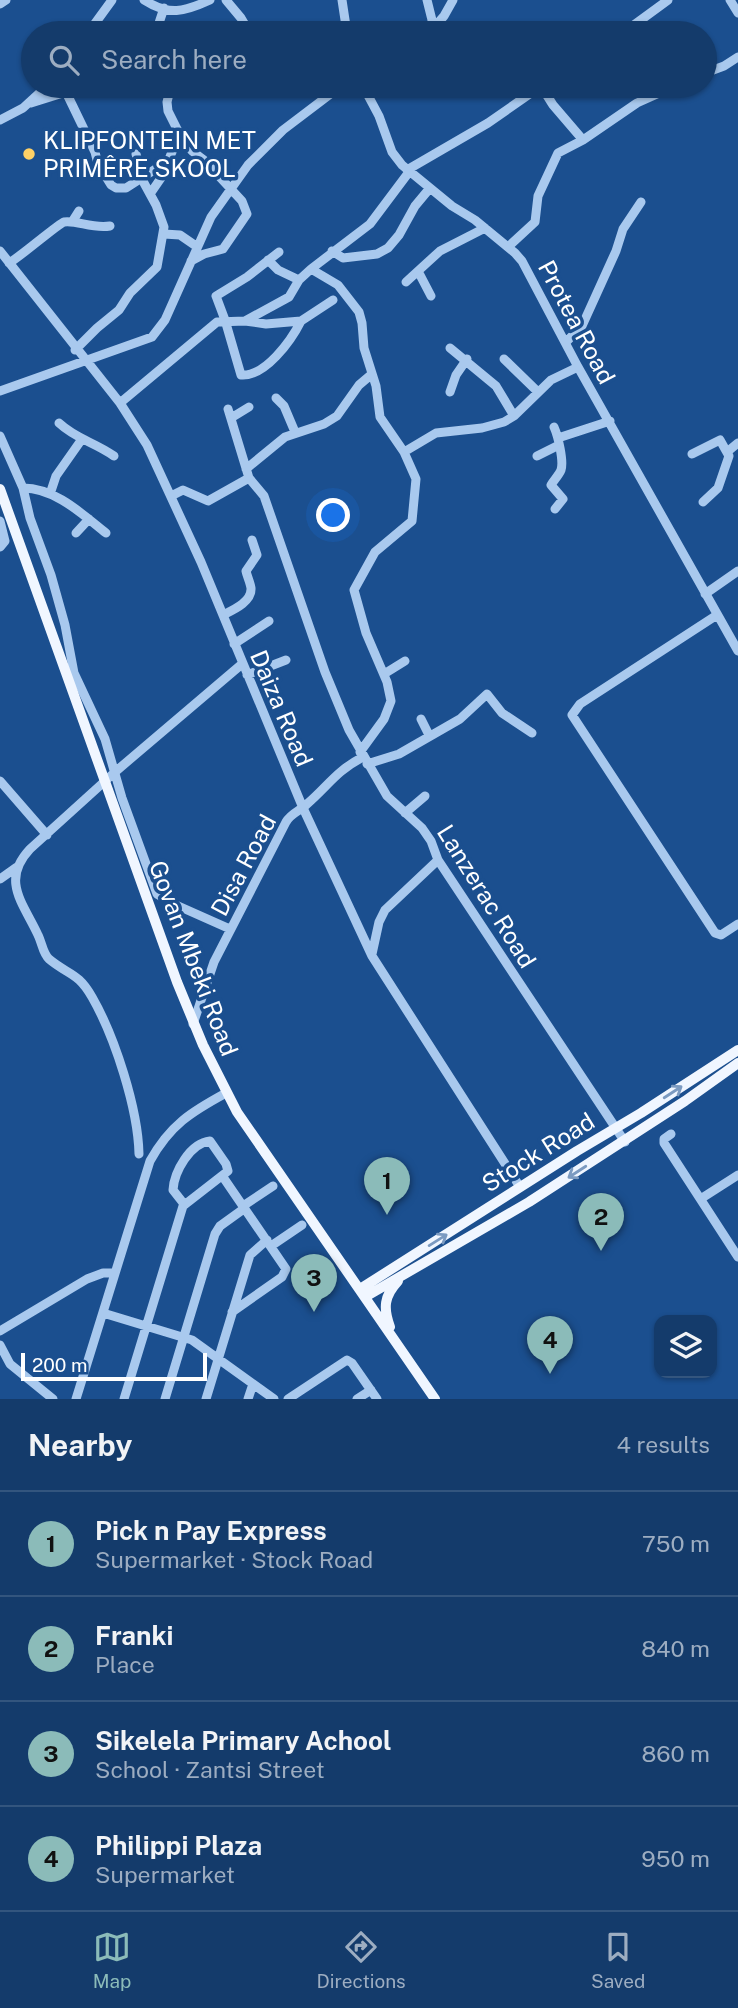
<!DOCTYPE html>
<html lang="en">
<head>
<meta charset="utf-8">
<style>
	:root { --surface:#143b6b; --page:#214673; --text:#f1f3f6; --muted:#9dadc1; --line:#33557e; --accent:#8bbbb9 }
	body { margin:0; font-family:"Public Sans",sans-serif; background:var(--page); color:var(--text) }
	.controls { position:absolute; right:21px; bottom:21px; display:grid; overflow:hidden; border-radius:14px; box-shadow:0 2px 5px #0004 }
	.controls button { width:63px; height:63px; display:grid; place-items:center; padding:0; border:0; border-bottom:2px solid var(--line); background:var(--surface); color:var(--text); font:35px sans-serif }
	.scale { position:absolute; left:21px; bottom:18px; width:186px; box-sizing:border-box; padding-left:7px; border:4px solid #fff; border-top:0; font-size:19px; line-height:24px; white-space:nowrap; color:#fff; -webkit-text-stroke:5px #1b4f8f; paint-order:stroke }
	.you { position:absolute; left:334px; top:516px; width:24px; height:24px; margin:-18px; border:5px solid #fff; border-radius:50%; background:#1a73e8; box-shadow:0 0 0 10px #1a73e833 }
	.badge { display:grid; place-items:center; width:46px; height:46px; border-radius:50%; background:var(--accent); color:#111; font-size:23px; font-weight:700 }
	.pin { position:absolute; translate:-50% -58px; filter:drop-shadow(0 2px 4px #0008) }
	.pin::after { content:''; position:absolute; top:37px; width:24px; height:21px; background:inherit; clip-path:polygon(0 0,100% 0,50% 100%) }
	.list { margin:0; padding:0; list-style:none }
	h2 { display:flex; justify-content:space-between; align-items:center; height:91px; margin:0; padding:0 28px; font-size:30px }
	h2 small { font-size:23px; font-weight:400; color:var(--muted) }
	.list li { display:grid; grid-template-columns:46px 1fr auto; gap:21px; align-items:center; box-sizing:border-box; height:105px; padding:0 28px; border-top:2px solid var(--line) }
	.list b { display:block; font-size:26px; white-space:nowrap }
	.list p { margin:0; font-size:23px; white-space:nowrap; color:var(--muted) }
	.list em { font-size:23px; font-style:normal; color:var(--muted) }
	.icon { flex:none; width:38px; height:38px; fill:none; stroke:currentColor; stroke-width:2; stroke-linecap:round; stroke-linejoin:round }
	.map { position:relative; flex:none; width:738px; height:1399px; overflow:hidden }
	.search { position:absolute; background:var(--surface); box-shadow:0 2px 5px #0004; left:21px; right:21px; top:21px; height:77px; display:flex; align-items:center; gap:18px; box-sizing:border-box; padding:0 24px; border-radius:38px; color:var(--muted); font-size:26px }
	.sheet { height:511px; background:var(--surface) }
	nav { display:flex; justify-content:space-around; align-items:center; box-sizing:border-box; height:98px; border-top:2px solid var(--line); background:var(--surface); font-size:19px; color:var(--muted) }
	nav a { display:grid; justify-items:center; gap:4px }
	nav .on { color:var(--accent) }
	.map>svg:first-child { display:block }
</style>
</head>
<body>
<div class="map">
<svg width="738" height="1399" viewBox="0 0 738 1399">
	<rect width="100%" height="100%" fill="#1b4f8f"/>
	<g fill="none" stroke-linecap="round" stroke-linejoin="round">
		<path stroke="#a9c9ee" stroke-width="9" d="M144 0C169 16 184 12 210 0
			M226 0 241 18 250 33
			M342 0 347 33
			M427 0 432 20 431 32
			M730 0 738 13
			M0 4 6 0
			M432 30 444 16 453 0
			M88 33 112 0
			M104 33 115 30 125 33
			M144 33 157 29 164 8
			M623 33 668 0
			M705 73 724 66 738 57
			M67 86 66 92 95 152 98 164 111 185 116 188H126L168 161
			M171 86 167 102 168 111 178 131 192 151 204 160 242 201 247 214 223 249 204 254 191 261
			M363 86 379 116 392 152 402 165 452 206 475 220 515 253 522 261 578 367 738 651
			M478 86 479 88
			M541 86 553 105 583 140
			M31 103 66 92
			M0 120 23 108 47 86
			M407 170 488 123 541 86
			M150 194 161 178 180 133
			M72 222 79 211
			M164 234 180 235 196 246
			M508 247 535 222 538 196 558 153 583 140 637 103 675 86
			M0 251 120 403 147 445 201 562 303 808 372 956 520 1187
			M332 251 343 258 377 254 388 248 399 235 415 206 430 188
			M279 252 247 277 216 296 225 320 241 375C265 377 291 341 301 321
			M268 260 278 270 299 280
			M9 263C20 257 58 224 64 222 77 220 92 229 110 226
			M311 269 338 285 359 312 362 323 364 348 376 386 380 417 404 452 416 479 412 521 375 552 354 590 366 633 387 682 391 701 384 719 360 752
			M419 273 431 296
			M406 282 440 251 485 228
			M245 321 289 297 299 280 311 269 370 224 409 172
			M566 342 582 326 616 251 623 229 641 202
			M450 348 496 386 514 416
			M75 350 97 328 119 310 130 293 157 267 164 227 156 205 144 183 136 154
			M504 359 538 392
			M0 391 152 337 165 320 211 217 248 165 283 130 341 86
			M450 392 456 375 467 359
			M276 398 284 406 295 432
			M120 403 217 322 245 321 266 324 301 321 333 300
			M228 409 249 478 264 496 325 672 349 730 387 796 422 828 431 841 438 860 625 1142
			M231 418 249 407
			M59 423C76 439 94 442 114 456
			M554 427C558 436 564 461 561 470 559 475 554 480 551 485L563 499 555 509
			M0 436 23 488 30 518 51 575 65 625 74 673 105 739 122 798 157 894 176 905 230 929
			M558 438 610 421
			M404 452 436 433 482 428 504 422 514 416 551 380 578 367
			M727 452 738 443
			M692 454 720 440 729 456 718 488 703 502
			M537 456 559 445
			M246 469 285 437 324 424 337 416 359 385 372 374
			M23 488C55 488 82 514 106 533
			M50 494 56 476 82 439
			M171 496 183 490 208 501 249 478
			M0 521 5 541 0 547
			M76 533 89 519
			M705 594 738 571
			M223 615C233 610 252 602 251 588 250 582 247 576 246 571L257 555 252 540
			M717 615 580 704 572 715 715 933 721 935 738 924
			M234 644 269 621
			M384 674 405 661
			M247 675 286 660
			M421 719 429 735
			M367 764 399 754 460 719 487 694 502 713 532 733
			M0 781 47 835
			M405 813 425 796
			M0 879 17 867
			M372 954 379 922 385 910 438 860
			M193 1024 214 962 286 822C291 813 300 811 307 804 328 786 336 771 363 757
			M671 1134 664 1139V1143L738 1257
			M139 1154C138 1109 115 1037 92 997 78 972 68 975 49 959 43 954 42 943 38 935 24 904 0 881 30 849L115 772 242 664
			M223 1177 286 1269 282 1277 232 1312
			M702 1198 738 1175
			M243 1206 273 1186
			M271 1246 302 1225
			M103 1313 192 1340 274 1399
			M0 1331 87 1279 103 1273H115
			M0 1345 10 1364 53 1399
			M76 1399 150 1161C170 1125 191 1112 226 1093
			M124 1399 183 1206 228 1171 226 1164 210 1141C190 1143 174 1172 173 1190L184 1204
			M165 1399 215 1234 220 1226 245 1208
			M206 1399 250 1255 267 1240
			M248 1399 253 1384
			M288 1399 347 1360 352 1363 377 1399
			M357 1399 371 1390"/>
		<path stroke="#f0f6ff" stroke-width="10" d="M0 489 177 982 203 1045 237 1112 435 1399
			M360 1289 577 1151 641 1113 738 1050
			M365 1297 529 1202 685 1101 738 1063
			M390 1327C383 1308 384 1296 398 1281"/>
	</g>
	<defs><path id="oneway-shaft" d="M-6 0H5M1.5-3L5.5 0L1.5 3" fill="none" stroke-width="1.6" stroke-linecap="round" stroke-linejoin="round" transform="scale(1.75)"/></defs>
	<g stroke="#7b9ac1">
		<use href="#oneway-shaft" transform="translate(673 1092) rotate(-33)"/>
		<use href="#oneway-shaft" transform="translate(577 1172) rotate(147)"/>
		<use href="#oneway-shaft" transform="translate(438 1240) rotate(-32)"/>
	</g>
	<circle fill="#ffd166" stroke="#1b4f8f" stroke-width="2.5" cx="29" cy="154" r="7"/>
	<g text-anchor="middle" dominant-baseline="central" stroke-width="7" stroke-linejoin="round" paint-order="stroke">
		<g font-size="24" fill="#fff" stroke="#1b4f8f" text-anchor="start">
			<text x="43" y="140">KLIPFONTEIN MET<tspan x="43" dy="28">PRIMÊRE SKOOL</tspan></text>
		</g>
		<g font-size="24" fill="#fff" stroke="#1b4f8f">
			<text transform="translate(577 322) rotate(62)">Protea Road</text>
			<text transform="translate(282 708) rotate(67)">Daiza Road</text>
			<text transform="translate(243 865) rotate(-62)">Disa Road</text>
			<text transform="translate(487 896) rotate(58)">Lanzerac Road</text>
			<text transform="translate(194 958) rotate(69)">Govan Mbeki Road</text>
			<text transform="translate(538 1152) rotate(-32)">Stock Road</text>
		</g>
	</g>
</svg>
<div class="controls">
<button><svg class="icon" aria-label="layers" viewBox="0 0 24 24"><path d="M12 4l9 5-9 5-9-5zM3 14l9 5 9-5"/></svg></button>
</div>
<div class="scale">200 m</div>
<div class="you"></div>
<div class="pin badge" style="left:387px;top:1215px">1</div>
<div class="pin badge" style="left:601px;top:1251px">2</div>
<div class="pin badge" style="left:314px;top:1312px">3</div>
<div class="pin badge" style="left:550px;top:1374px">4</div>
<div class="search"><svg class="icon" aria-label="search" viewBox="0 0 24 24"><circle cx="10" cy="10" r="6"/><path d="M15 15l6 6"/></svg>Search here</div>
</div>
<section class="sheet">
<h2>Nearby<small>4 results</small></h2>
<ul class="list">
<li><span class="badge">1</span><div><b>Pick n Pay Express</b><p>Supermarket · Stock Road</p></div><em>750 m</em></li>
<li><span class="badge">2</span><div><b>Franki</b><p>Place</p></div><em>840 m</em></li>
<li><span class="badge">3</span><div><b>Sikelela Primary Achool</b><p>School · Zantsi Street</p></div><em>860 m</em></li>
<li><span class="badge">4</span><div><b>Philippi Plaza</b><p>Supermarket</p></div><em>950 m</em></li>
</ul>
</section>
<nav>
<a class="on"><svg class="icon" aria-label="map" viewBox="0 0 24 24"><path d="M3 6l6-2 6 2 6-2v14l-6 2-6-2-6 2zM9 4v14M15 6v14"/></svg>Map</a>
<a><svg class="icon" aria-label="directions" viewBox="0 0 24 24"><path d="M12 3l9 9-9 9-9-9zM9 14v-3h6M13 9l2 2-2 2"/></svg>Directions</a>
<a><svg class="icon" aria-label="saved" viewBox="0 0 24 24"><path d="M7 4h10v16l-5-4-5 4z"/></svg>Saved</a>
</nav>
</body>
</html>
